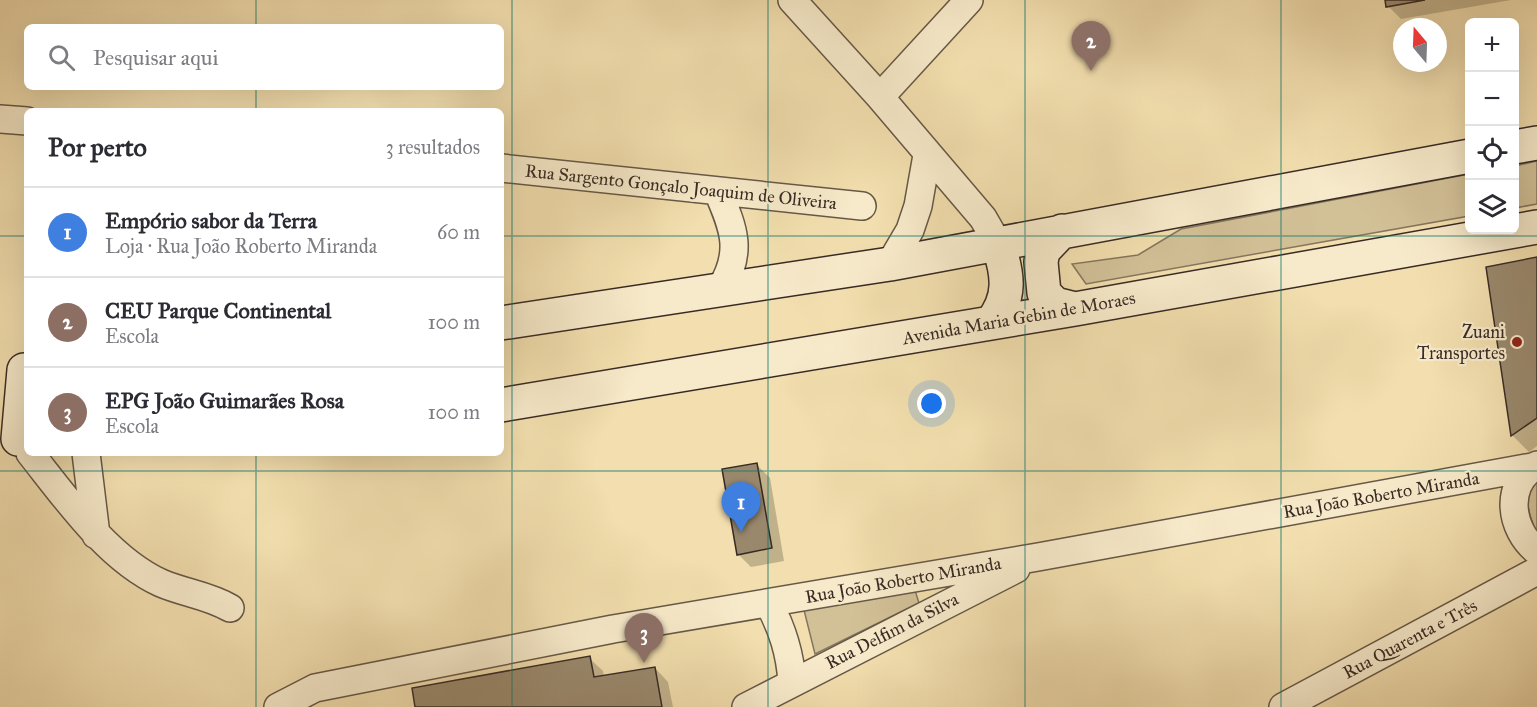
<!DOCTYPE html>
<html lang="pt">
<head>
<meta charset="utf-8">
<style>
	:root { --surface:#fff; --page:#f2f2f3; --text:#2b2b33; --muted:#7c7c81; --line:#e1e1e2; --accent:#0b8043 }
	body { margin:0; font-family:"IM FELL Great Primer",serif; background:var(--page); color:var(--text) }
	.controls { position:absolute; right:18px; top:18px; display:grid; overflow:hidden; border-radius:9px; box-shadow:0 6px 24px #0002 }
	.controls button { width:54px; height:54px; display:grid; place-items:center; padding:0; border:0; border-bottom:2px solid var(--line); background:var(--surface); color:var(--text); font:30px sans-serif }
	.compass { position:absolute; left:1393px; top:18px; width:54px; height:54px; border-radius:50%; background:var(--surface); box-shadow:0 6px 24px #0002; rotate:341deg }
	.you { position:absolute; left:932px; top:404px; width:21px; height:21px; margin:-15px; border:4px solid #fff; border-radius:50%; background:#1a73e8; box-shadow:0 0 0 9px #1a73e833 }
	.badge { display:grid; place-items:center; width:39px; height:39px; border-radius:50%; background:var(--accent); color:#fff; font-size:20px; font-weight:700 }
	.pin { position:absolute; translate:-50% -50px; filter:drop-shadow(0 2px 3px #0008) }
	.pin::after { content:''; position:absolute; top:32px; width:21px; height:18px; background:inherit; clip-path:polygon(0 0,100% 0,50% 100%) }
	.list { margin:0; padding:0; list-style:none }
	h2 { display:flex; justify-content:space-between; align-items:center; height:78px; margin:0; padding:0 24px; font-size:26px }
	h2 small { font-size:20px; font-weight:400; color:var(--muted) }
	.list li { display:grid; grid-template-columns:39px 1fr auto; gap:18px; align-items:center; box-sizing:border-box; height:90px; padding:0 24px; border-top:2px solid var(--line) }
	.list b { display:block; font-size:22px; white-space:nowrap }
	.list p { margin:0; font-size:20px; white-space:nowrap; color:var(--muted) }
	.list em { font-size:20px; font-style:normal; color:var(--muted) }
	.icon { flex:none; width:33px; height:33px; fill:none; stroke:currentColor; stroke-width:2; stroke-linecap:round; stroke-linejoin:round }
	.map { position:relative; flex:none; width:1537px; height:707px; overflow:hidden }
	.search { position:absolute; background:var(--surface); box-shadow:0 6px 24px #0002; left:24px; top:24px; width:480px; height:66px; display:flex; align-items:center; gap:15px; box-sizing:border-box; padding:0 21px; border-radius:9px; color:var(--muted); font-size:22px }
	.panel { position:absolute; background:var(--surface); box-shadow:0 6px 24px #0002; left:24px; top:108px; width:480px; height:348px; border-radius:9px }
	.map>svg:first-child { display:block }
</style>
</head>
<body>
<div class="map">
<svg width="1537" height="707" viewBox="0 0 1537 707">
	<rect width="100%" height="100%" fill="#f2deae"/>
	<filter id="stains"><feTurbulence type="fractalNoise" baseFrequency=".00333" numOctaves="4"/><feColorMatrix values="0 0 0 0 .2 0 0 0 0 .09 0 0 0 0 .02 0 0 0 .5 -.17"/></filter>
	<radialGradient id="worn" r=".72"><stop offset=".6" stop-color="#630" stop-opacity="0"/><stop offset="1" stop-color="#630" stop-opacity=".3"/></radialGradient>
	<path fill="#d2c097" stroke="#85765e" stroke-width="1.5" d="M1537 161V204L1515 208V166Z
		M1469 174V216L1086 284 1072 264 1138 255 1181 229Z
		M1537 481V535C1529 515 1522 500 1537 481Z
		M914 587 919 603 815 654 803 606Z"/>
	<path fill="#0003" d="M1387 0H1511L1401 19 1388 6Z
		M1537 258V446L1529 452 1512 435 1488 268Z
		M757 465 770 478 784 561 751 567 738 554Z
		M589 658 603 671 604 677 655 668 668 682 673 707H417Z"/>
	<path fill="#99886c" stroke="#382b25" stroke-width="1.5" d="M1385 0H1425L1386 7Z
		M1537 257V418L1511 436 1486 267Z
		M757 463 772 548 737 555 722 469Z
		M590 656 594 677 655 667 662 707H415L412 688Z"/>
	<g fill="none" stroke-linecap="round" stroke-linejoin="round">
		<defs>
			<path id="street" d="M792 0 880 97 983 218 998 244
				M880 97 969 0
				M0 119 27 121
				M501 168 862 206
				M718 192C734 229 743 252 721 288
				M890 264 910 230 918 206 927 155
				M30 453C65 497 108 559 161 583 184 593 208 595 230 608
				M86 453 96 535
				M1537 465C1503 484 1510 530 1537 551
				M769 604C783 630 790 653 792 682
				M278 707 315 688 613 629 1038 557 1532 467
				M746 707 1016 569
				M1283 707 1537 571"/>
			<path id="secondary" d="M1514 147 1537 143
				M1062 231 1043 251 1041 262 1044 293 1055 304 1075 309
				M501 323 890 264 1470 156
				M991 323C1012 297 1008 274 998 244
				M501 405 1075 309 1537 227
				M18 439 24 370"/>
		</defs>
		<use href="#street" stroke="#665847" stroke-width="30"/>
		<use href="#secondary" stroke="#382b25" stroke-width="36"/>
		<use href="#street" stroke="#f7eaca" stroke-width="27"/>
		<use href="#secondary" stroke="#f7eaca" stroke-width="33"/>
	</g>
	<path fill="none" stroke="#0f766e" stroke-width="1.5" stroke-opacity="0.55" d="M256 0V27M512 0V707M768 0V707M1025 0V707M1281 0V707M256 87V111M0 236H27M501 236H1537M256 453V707M0 471H1537"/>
	<circle fill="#8f2418" stroke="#f7eaca" stroke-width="2" cx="1517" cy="342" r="6"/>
	<g text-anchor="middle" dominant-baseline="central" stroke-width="4.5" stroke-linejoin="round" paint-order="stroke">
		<g font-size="18" fill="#382b25" stroke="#f7eaca">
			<text transform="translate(681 187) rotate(6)">Rua Sargento Gonçalo Joaquim de Oliveira</text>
			<text transform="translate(1019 318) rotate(-10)">Avenida Maria Gebin de Moraes</text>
			<text transform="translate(1381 495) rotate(-10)">Rua João Roberto Miranda</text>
			<text transform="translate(903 580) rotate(-10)">Rua João Roberto Miranda</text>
			<text transform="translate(892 631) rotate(-27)">Rua Delfim da Silva</text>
			<text transform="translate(1410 639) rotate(-28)">Rua Quarenta e Três</text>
		</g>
		<g font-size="18" fill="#382b25" stroke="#f7eaca" text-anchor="end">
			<text x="1505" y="332">Zuani<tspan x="1505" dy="21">Transportes</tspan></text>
		</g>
	</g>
	<rect width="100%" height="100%" filter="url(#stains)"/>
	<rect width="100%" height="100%" fill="url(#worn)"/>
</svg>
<div class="controls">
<button>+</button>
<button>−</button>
<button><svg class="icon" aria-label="locate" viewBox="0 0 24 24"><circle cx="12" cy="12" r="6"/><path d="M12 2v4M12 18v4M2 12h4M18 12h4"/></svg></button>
<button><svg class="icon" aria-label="layers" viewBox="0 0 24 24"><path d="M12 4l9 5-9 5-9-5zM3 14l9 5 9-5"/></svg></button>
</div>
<svg class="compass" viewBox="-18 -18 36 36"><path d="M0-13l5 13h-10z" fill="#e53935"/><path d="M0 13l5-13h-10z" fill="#7c7c81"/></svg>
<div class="you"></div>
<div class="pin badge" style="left:741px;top:532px;background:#3f7fe0">1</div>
<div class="pin badge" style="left:1091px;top:71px;background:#8d6e63">2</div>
<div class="pin badge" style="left:644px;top:663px;background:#8d6e63">3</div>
<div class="search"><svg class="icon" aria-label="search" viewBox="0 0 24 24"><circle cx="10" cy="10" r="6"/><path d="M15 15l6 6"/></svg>Pesquisar aqui</div>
<section class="panel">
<h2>Por perto<small>3 resultados</small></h2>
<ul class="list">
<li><span class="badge" style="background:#3f7fe0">1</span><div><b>Empório sabor da Terra</b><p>Loja · Rua João Roberto Miranda</p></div><em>60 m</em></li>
<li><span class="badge" style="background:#8d6e63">2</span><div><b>CEU Parque Continental</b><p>Escola</p></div><em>100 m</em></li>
<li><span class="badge" style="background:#8d6e63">3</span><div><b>EPG João Guimarães Rosa</b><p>Escola</p></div><em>100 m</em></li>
</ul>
</section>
</div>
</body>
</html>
